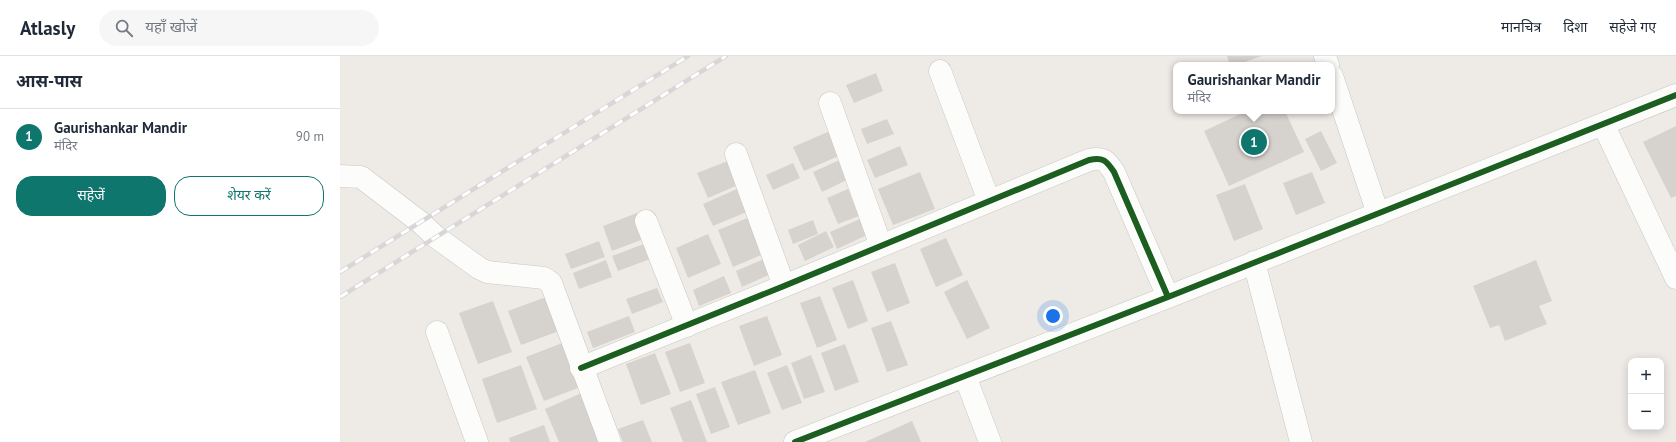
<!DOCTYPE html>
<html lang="hi">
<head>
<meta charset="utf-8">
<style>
	:root { --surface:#fff; --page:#f6f6f7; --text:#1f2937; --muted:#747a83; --line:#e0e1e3; --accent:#0f766e }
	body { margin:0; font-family:"PT Sans","Noto Sans Devanagari",sans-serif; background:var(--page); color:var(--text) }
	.controls { position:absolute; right:12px; bottom:12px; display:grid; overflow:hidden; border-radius:8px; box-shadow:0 2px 10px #0003 }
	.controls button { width:36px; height:36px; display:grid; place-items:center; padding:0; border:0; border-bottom:1px solid var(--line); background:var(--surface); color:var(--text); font:20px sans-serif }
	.you { position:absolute; left:713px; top:260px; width:14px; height:14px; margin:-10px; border:3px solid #fff; border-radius:50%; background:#1a73e8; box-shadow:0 0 0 6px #1a73e833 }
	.badge { display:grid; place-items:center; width:26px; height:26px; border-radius:50%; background:var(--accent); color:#fff; font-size:13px; font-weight:700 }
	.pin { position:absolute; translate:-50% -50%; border:2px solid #fff; box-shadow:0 1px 4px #0006 }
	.popup { position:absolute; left:833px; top:6px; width:162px; height:52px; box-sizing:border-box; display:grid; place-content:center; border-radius:8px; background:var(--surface); filter:drop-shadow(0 1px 3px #0005); font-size:13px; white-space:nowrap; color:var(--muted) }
	.popup b { font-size:15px; color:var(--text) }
	.popup::after { content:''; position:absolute; left:50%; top:100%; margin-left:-8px; border:8px solid transparent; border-top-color:var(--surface) }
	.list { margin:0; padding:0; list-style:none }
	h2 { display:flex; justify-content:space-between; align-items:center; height:52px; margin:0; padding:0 16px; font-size:17px }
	h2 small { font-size:13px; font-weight:400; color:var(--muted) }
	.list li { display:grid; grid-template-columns:26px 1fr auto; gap:12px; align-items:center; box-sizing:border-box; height:56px; padding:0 16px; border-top:1px solid var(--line) }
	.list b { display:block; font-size:15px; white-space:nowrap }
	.list p { margin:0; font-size:13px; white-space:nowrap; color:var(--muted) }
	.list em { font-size:13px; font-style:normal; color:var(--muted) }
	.actions { display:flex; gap:8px; padding:12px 16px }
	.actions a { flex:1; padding:9px 0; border:1px solid var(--accent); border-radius:16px; text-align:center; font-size:14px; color:var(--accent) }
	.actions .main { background:var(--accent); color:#fff }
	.icon { flex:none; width:22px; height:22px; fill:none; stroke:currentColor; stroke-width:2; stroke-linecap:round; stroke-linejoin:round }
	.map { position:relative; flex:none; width:1336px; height:386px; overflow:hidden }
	header { display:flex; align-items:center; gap:24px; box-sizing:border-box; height:56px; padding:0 20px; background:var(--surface); border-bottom:1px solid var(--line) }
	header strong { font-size:19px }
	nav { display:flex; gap:22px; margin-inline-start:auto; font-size:14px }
	.search { width:280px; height:36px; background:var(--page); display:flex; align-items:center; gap:10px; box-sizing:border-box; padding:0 14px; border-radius:22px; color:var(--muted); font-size:15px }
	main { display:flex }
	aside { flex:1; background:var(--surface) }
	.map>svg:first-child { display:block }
</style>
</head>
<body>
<header>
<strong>Atlasly</strong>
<div class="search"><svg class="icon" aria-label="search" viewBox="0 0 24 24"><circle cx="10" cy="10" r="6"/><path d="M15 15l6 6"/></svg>यहाँ खोजें</div>
<nav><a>मानचित्र</a><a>दिशा</a><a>सहेजे गए</a></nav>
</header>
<main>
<aside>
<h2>आस-पास<small></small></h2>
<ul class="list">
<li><span class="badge">1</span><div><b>Gaurishankar Mandir</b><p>मंदिर</p></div><em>90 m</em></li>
</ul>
<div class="actions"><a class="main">सहेजें</a><a>शेयर करें</a></div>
</aside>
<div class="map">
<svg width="1336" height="386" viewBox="0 0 1336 386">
	<rect width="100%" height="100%" fill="#eeebe7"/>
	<path fill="#d6d2ce" d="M887 0H922L896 9H890Z
		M536 17 543 35 514 47 506 29Z
		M907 55H945L964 96 889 130 864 75Z
		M547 63 554 78 527 88 521 73Z
		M1336 70V140L1331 142 1303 86Z
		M490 75 501 99 464 115 453 91Z
		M981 75 997 107 981 115 965 83Z
		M560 90 568 109 535 122 527 104Z
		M504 102 513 121 482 136 473 116Z
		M388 105 398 129 368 142 357 117Z
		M453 107 460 122 433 134 426 119Z
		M580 116 595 153 553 169 538 133Z
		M972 116 985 147 956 159 943 127Z
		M905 128 923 173 894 185 876 139Z
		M399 132 409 155 373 170 363 148Z
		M508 133 519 160 498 168 487 142Z
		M297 157 306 182 272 195 263 170Z
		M410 161 426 197 393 211 378 174Z
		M520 163 527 179 497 193 490 176Z
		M473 164 478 178 453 188 448 174Z
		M486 175 494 191 465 205 458 189Z
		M368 178 381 208 348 222 336 192Z
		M606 182 623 219 596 231 580 193Z
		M259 185 265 201 231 213 225 198Z
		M304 188 310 203 278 215 272 200Z
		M429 201 435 216 402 231 396 215Z
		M266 204 272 221 239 233 233 217Z
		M1196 204 1212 245 1199 250 1207 268 1165 285 1159 269 1150 272 1133 230Z
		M555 207 570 247 547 256 531 216Z
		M384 220 391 237 359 250 353 234Z
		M513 224 528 265 508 273 492 232Z
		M627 224 650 272 627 283 604 236Z
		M317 232 323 246 292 258 286 243Z
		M209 240 222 274 181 289 168 255Z
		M480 240 497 284 477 292 460 247Z
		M153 245 172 296 138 308 119 257Z
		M289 260 295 276 253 292 247 276Z
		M427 260 442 299 414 310 399 270Z
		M551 265 568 309 547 316 531 272Z
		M225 286 243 330 204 345 186 301Z
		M350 287 365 327 340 336 325 296Z
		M505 288 519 326 495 335 481 297Z
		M315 297 331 338 301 349 286 308Z
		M471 299 485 336 464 343 451 307Z
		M181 309 197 353 157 367 142 323Z
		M447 309 462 347 442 354 427 317Z
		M415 314 431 357 398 369 381 326Z
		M375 331 390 371 371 378 356 338Z
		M246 335 267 386H219L205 353Z
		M351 344 367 386H343L330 352Z
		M303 364 312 386H283L278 373Z
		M572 365 581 386H525Z
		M204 369 210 386H170L169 382Z"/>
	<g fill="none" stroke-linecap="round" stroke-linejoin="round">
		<defs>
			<path id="minor" d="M985 0 988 9
				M600 15 649 145
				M992 20 1038 158
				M490 47 541 190
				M1263 68 1336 222
				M396 98 444 230
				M0 120 21 121 80 166 96 181 139 212 147 216 204 222 211 227 270 386
				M306 165 347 270
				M914 206 961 386
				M97 276 137 386
				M241 312 444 230 749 104C763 101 766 104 774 116L828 241
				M625 320 650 386
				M455 386 828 241 1336 39"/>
		</defs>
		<use href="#minor" stroke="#cac7c3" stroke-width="23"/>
		<use href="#minor" stroke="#fcfcfb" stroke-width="22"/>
		<defs>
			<path id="rail" d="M0 216 348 0
				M0 241 386 0"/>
		</defs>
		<use href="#rail" stroke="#d8d7d7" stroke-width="4.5"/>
		<use href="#rail" stroke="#fff" stroke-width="3" stroke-dasharray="9" stroke-linecap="butt"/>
		<defs>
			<path id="cycleway" d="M241 312 444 230 749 104C763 101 766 104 774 116L828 241
				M455 386 828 241 1336 39"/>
		</defs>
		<use href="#cycleway" stroke="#fff" stroke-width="8"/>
		<use href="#cycleway" stroke="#1b5e20" stroke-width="6"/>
	</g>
</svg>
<div class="controls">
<button>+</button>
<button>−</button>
</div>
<div class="you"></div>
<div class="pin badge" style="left:914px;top:86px">1</div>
<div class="popup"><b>Gaurishankar Mandir</b>मंदिर</div>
</div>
</main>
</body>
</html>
